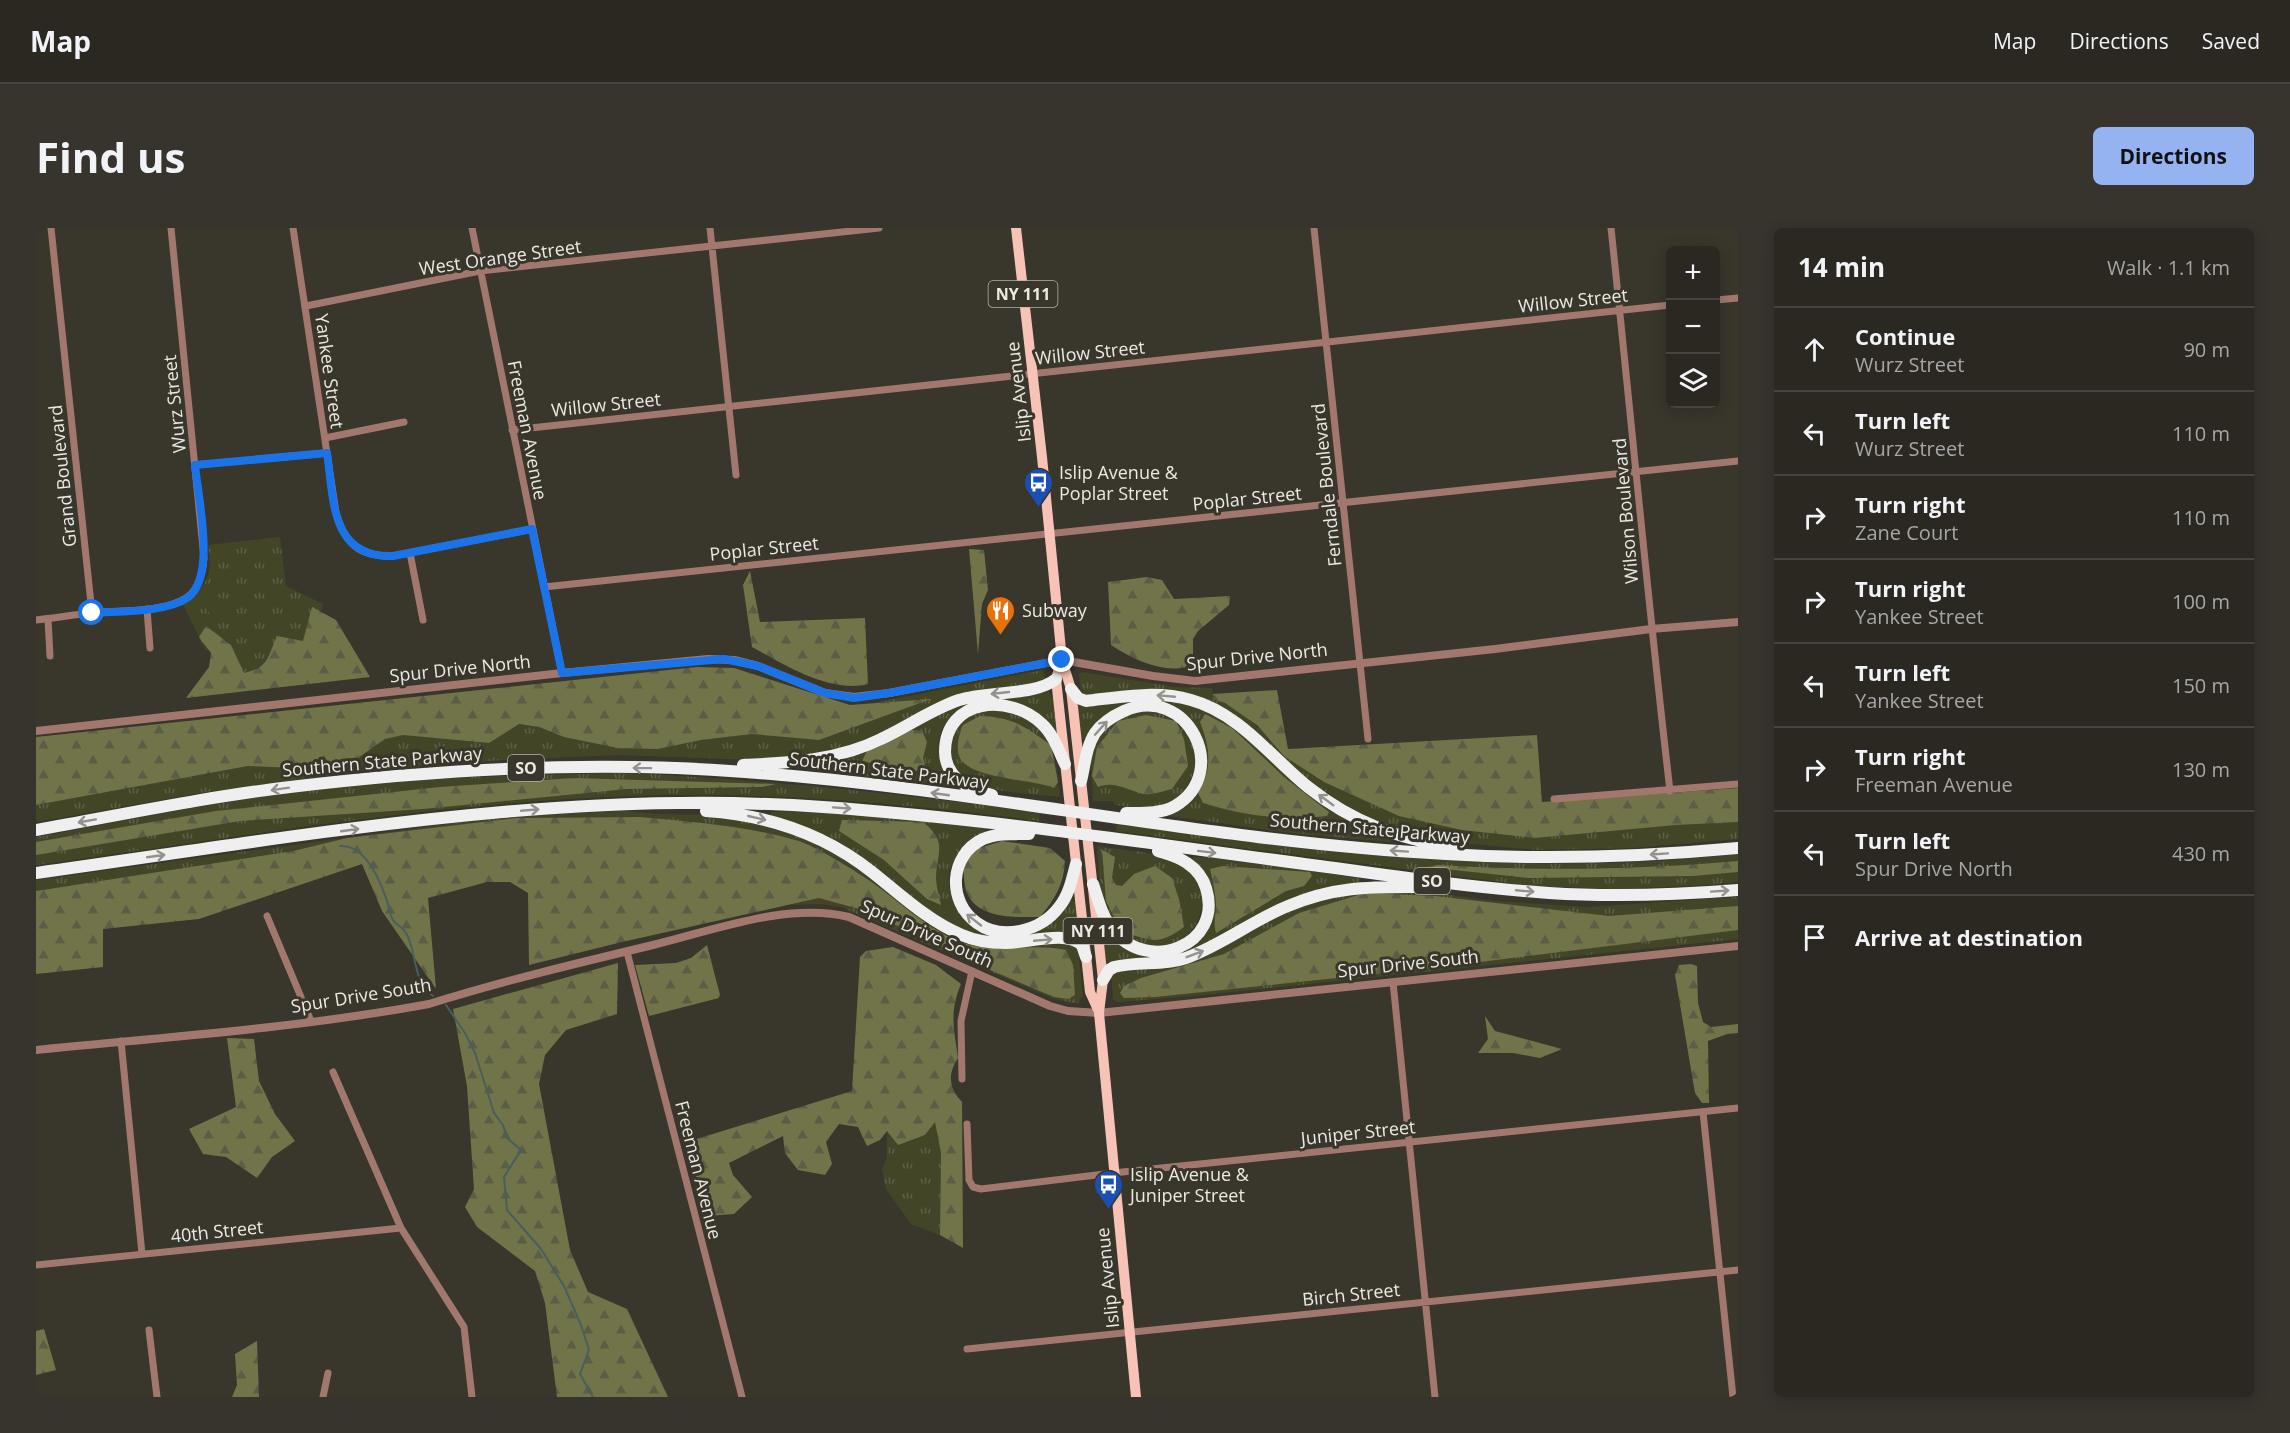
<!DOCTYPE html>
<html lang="en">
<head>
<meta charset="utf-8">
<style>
	:root { --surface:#2b2821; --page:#37342e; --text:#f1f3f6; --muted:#a6a6a5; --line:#47443f; --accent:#95b2f1 }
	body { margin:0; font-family:"Open Sans",sans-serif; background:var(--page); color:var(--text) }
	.controls { position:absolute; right:18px; top:18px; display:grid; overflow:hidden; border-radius:9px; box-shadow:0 3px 15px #0003 }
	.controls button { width:54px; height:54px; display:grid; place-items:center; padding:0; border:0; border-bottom:2px solid var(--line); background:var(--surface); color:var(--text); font:30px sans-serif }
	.stop { position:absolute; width:18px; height:18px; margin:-14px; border:4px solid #1a73e8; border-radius:50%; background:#fff }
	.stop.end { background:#1a73e8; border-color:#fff; box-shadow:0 2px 6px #0008 }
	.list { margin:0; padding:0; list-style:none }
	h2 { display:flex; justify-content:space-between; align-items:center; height:78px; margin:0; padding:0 24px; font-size:26px }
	h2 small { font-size:20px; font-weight:400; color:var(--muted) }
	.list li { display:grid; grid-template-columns:39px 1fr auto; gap:18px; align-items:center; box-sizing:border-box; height:84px; padding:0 24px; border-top:2px solid var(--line) }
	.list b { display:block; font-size:22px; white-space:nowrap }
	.list p { margin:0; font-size:20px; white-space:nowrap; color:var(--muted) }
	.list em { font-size:20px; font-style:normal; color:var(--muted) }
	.icon { flex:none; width:33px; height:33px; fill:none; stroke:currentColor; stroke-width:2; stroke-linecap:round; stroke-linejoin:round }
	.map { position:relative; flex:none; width:1702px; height:1169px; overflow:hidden; border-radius:9px }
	header { display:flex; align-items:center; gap:36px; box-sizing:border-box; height:84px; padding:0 30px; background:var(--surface); border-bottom:2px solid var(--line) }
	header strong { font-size:28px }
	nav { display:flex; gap:33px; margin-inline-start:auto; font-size:21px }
	.intro { display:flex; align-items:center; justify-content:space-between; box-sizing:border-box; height:144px; padding:0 36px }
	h1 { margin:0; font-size:42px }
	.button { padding:15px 27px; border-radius:9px; background:var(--accent); color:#111; font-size:21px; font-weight:700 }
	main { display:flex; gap:36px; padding:0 36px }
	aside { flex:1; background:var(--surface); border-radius:9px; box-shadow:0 3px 15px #0003 }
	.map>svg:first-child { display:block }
</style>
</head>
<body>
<header>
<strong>Map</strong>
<nav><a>Map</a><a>Directions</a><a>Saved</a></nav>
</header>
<div class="intro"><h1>Find us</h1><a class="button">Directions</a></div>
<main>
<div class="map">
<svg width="1702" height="1169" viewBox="0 0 1702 1169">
	<defs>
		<pattern id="grass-tufts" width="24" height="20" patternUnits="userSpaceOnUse" patternTransform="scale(1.5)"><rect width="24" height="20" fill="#434527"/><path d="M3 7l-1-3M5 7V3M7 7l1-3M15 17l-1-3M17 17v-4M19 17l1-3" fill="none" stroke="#5e6046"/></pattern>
		<pattern id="forest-firs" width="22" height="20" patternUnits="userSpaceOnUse" patternTransform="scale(1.5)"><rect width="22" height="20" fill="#717448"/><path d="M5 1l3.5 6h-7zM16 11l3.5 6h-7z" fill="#5c5d46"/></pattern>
	</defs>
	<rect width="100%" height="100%" fill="#39362c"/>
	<path fill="url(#grass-tufts)" d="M244 309 250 358 287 376 265 441 237 416C232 434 225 441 207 445L195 417 189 411 170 423 147 376C171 359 177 347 172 317Z
		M1007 442 1010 454 941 462 811 520 764 530 720 532 583 527 467 532 333 542 170 564 0 594V577L213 538 260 540 313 536 349 510 367 507 453 515 483 496 503 499 528 509 622 521 665 512 716 506 783 512 892 472 832 476Z
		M1046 444 1140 459 1176 460 1179 472C1208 480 1229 506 1248 528L1499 610 1640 597 1702 594V611L1596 620 1500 622 1394 612 1361 603 1302 576 1156 468 1051 469 1045 467 1043 446Z
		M1012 462 1016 470 1018 469 1025 523C1019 509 1013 493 1000 484 990 478 980 476 969 475 963 474 956 472 950 472 924 474 898 498 903 525 905 537 911 545 917 554L916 558 767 541 768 536 933 472Z
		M1132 470 1186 489 1259 553 1356 609 1354 614 1254 605 1127 587 1164 555 1160 503 1107 472 1051 512 1044 510 1040 478 1044 475Z
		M965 479C1017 496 1018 519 1024 569 998 566 948 564 927 551 917 544 915 535 914 524 910 488 935 482 965 479Z
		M1101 482C1114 482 1128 482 1140 491 1173 514 1162 567 1124 579 1110 583 1092 578 1078 577V573H1057L1055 533 1059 520 1057 517C1068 500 1081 490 1101 482Z
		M592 545C730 552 867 565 1004 585L1003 593C868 575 731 563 594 568 395 575 197 610 0 637V609C88 593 176 575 265 563 373 549 483 547 592 545Z
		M588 583 624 586 682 587 728 595 767 608 812 631 922 709 1034 712 1042 719 1047 769 1044 770 1043 776 1018 771 805 679 785 676 755 677 783 670 830 683 954 742 1018 769 1032 771 1018 719 976 721 928 715 891 698 831 651 765 614 724 604 605 589 480 590 311 610 257 623 0 663V652L411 596 481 588Z
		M754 583 837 588 949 600V604C926 616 906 638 915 666 917 674 923 681 926 688L983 707 1032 671 1041 674 1044 705 977 711 957 710 934 706 906 693 828 633 734 588 735 584Z
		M1081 595C1146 604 1210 614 1275 621 1417 636 1560 642 1702 626V654L1673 657 1578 661 1496 658 1080 603Z
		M1061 618C1083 622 1129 624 1146 636 1192 668 1151 742 1097 712 1092 709 1084 706 1081 702 1076 696 1070 681 1067 673 1062 657 1063 636 1061 618Z
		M1158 629 1178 630 1325 650 1323 655 1268 666 1240 677 1166 718 1147 726 1073 735 1070 731 1063 697 1068 695 1092 720 1144 722 1173 687 1155 633Z
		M1375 662 1459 673 1551 679 1702 669V711L1157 768 1082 774 1077 772 1075 744 1143 735 1234 688 1304 665Z
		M899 893 905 925 904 1007 875 996 850 961 846 941 851 930V903L889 908Z"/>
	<path fill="url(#forest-firs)" d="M933 321 948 322 952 362 946 376 942 426Z
		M714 343 724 394 829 390 832 456C794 466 747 436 716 419L707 357Z
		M1111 349 1126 352 1138 371 1194 368 1193 377 1162 403 1157 411V438C1127 446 1100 433 1075 417L1072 354Z
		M276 379 300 392 334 449 150 470 173 439 175 425 163 409 170 398 195 417 208 445C233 439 231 430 241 408L267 413Z
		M661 439 698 440 814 477 895 471 783 512 716 506 665 512 622 521 582 520 528 509 503 499 483 496 453 515 367 507 349 511 313 536 260 540 212 538 0 577V509Z
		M1241 462 1252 521 1501 507 1506 574 1702 560V594L1640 597 1499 610 1426 602 1363 588 1288 554 1248 528 1221 497 1189 475 1179 472 1177 466Z
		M1169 486 1196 500 1248 549 1293 584 1291 588C1249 593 1208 588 1167 575L1162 565C1177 541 1174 519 1164 494Z
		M1110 487 1140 493 1148 511 1152 538 1136 561C1128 563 1116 567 1108 566 1092 563 1079 552 1062 559L1056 548 1061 519 1082 493Z
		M944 488C978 489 989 499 1015 517L1022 554 1018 560C996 551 935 551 924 530 919 519 923 507 927 497Z
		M876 502 886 503 891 514 887 530 890 542 871 543 826 533 833 519Z
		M537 550 740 556 726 559 591 561 387 581 204 593 0 627V614L180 583 404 559Z
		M605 589C657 594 712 598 763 613 779 618 816 641 831 651 863 672 888 700 925 714 959 727 996 714 1030 722L1037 737 1039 767 1032 771 1018 769 954 742 830 683 783 670 586 714 493 737 492 665 474 654H451L392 670 400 761 346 683 326 636 163 691 67 701V739L0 746V663L257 623 311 610 480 590Z
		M806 592 887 594C912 614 901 623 900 649 900 658 903 668 905 677L891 671 848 632 803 603Z
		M966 613 1014 620 1029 633C1028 656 1019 671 1004 689 980 689 943 692 931 665 928 658 928 645 927 637L940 621Z
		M1066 622 1079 629 1076 650 1080 657 1086 658 1098 646 1119 638 1136 650 1143 671 1148 699C1121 719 1114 712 1085 703L1070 673Z
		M1702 633V644L1657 648 1493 650 1390 639 1402 637C1501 643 1602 642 1702 633Z
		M1187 638 1274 644 1276 648 1268 658 1250 663 1180 705C1177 695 1180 686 1180 676 1179 664 1177 653 1174 641Z
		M1329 665 1399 668 1573 688 1702 678V702L1396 740 1119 769 1088 770 1084 765 1088 758 1105 750 1188 726 1263 685Z
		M671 717 684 767 683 770 613 788 599 737 640 735 655 730Z
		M857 719 900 737 925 756C913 785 918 800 922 830 911 847 913 860 926 874L927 1020 904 1007 905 925 899 894 889 907 862 917 851 903 844 912 831 918 822 899 803 896 790 914 796 936 789 947 762 942 749 925 747 908 693 935 697 947 716 969 698 986 671 988 656 934 654 913 816 863 824 729 830 723Z
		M582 735 581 786 530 802 509 827 503 856 534 1022 552 1064 591 1081 632 1169H521L509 1075 499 1043 441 999 429 979 438 961 431 858 417 781Z
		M1655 736 1661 738 1662 775 1667 794 1675 799 1702 796V805L1691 806 1672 813 1673 875H1666L1659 865 1639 747 1643 737Z
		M1449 788 1459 803 1526 821 1504 830 1477 825H1442L1452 811Z
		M191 810 218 811 223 853 239 886 259 913 236 929 221 950 190 929 167 926 153 901 200 879Z
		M8 1101 20 1142 0 1147V1103Z
		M221 1113 223 1169H196L201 1157 199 1126Z"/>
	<path fill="#434527" d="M182 368 194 379 180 392 169 380Z"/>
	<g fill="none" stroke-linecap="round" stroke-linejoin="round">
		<path stroke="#485e5f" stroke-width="2" d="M1699 0 1702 1
			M304 618C328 616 343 650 350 670 353 677 353 686 357 692 360 697 367 699 370 705 381 723 376 753 397 768
			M410 777 429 805 439 825 458 885 467 897 471 910 485 922 468 949 471 982 505 1021 528 1058 545 1097 553 1122 544 1146 557 1169"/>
		<path stroke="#a2786e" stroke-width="7" d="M15 0 56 385
			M257 0 300 285C309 316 323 329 357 328L497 301
			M436 0 526 445
			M674 0 700 247
			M1278 0 1332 511
			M1575 0C1595 188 1612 375 1634 563
			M1680 72 1702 70
			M270 78 444 43 843 0
			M476 202 1634 77
			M289 210 368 194
			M159 237 291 225
			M374 325 387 392
			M508 359 1702 233
			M111 381 114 420
			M12 391 14 428
			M0 392C18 390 37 387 55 385 82 382 127 385 150 370 164 361 167 344 168 330L135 0
			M1518 571 1702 556
			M231 688 275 793
			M591 724 706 1169
			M1357 754 1399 1169
			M85 813 106 1026
			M297 844 365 1000 428 1099 436 1169
			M926 851 925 793 936 743
			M1667 884 1697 1169
			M931 896 933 952 937 959 945 961 1077 945 1702 880
			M0 1037 365 1000
			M113 1102 121 1169
			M931 1121 1702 1042
			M287 1169 292 1145"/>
		<path stroke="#a2786e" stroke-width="8" d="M0 503 526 445 672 431 698 432 722 438 789 465 818 469 853 465 1026 432 1117 448 1159 453 1459 421 1615 401 1702 394
			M0 822C131 809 263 800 393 776 467 753 542 735 617 717 679 702 751 674 813 689L1014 778 1032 783 1063 785 1702 718"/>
		<path stroke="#f7c3b6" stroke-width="10" d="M980 0 1006 229 1026 432 1035 461 1067 752 1063 785 1100 1169
			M1022 444 1020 451 1054 764 1063 784"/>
		<path stroke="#efefef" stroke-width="12" d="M1035 461 1042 470 1050 473C1085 469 1120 462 1155 472 1203 485 1235 529 1272 559 1317 595 1362 610 1418 620
			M707 537C754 535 803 532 845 511 871 499 896 481 923 472 950 463 1000 468 1020 451
			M1045 553C1049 537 1050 519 1059 505 1066 495 1077 488 1088 483 1151 455 1196 544 1139 578 1125 586 1106 585 1090 585
			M956 567C945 564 932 561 922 552 914 545 909 534 909 524 909 470 974 465 1006 496 1017 506 1023 523 1029 536
			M670 583C730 587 788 606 836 644 864 666 892 693 926 707 939 713 955 715 970 715 992 715 1030 702 1046 717L1050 729
			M0 602C85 587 169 569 254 559 405 541 558 532 709 544 944 561 1175 614 1410 626 1507 632 1605 629 1702 620
			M993 606C978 606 961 605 947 611 913 627 911 674 941 695 966 713 1005 703 1023 679 1033 667 1036 651 1040 636
			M0 645C260 609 523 560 787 579 959 591 1129 618 1299 640 1370 650 1441 660 1513 665 1576 669 1639 667 1702 662
			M1057 656C1062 671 1066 689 1077 702 1111 746 1188 718 1170 660 1167 650 1160 641 1151 635 1143 629 1131 626 1122 623
			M1067 752 1073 742 1078 739C1102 733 1127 738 1150 730 1186 717 1217 692 1252 678 1301 657 1339 659 1391 659"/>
	</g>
	<defs><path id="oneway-shaft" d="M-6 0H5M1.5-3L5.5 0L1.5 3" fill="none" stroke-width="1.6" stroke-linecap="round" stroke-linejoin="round" transform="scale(1.5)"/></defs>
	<g stroke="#94928e">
		<use href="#oneway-shaft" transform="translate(964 465) rotate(174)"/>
		<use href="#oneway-shaft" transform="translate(1130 468) rotate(-175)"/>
		<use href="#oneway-shaft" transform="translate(1065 500) rotate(-48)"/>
		<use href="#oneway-shaft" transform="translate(606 540) rotate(-179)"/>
		<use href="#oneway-shaft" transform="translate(244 561) rotate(171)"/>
		<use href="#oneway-shaft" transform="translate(904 566) rotate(-172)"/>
		<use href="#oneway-shaft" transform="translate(1290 572) rotate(-144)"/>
		<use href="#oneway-shaft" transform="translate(806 580) rotate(4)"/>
		<use href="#oneway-shaft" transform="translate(494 582) rotate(-5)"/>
		<use href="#oneway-shaft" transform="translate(721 590) rotate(13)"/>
		<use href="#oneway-shaft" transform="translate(51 593) rotate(170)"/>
		<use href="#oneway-shaft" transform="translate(314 602) rotate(-8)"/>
		<use href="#oneway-shaft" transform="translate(1363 623) rotate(-176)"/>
		<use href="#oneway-shaft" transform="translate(1171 624) rotate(7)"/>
		<use href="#oneway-shaft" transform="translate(1623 626) rotate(176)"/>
		<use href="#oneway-shaft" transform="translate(120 628) rotate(-8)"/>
		<use href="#oneway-shaft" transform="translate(1489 663) rotate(5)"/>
		<use href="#oneway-shaft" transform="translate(1684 663) rotate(-4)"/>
		<use href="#oneway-shaft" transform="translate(938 692) rotate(-142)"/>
		<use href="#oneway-shaft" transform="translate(1007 712) rotate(-5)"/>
		<use href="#oneway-shaft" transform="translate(1159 726) rotate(-21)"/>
	</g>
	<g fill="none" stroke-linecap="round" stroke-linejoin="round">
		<path stroke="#1a73e8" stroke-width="8" d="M56 385C81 383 129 385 151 370 181 350 162 270 159 237L291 225C298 271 294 330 357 328L496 301 526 445 688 431 722 438 789 465 818 470 853 465 1026 432"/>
	</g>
	<defs>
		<symbol id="bus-pin" viewBox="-11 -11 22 30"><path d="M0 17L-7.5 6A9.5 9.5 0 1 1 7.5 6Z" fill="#1a4fb4" stroke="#39362c"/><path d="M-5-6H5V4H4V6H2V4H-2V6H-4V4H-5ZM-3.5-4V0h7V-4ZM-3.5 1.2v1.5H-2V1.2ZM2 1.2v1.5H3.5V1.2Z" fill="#fff"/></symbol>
		<symbol id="restaurant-pin" viewBox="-11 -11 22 30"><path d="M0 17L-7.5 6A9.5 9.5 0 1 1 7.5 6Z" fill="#e8710a" stroke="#39362c"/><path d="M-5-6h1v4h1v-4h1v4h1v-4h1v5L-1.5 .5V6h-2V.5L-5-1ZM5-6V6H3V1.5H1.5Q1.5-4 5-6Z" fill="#fff"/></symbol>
	</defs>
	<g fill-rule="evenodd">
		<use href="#bus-pin" x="986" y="238" width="33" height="45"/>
		<use href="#restaurant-pin" x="948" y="366" width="33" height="45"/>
		<use href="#bus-pin" x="1056" y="940" width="33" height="45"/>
	</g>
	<g text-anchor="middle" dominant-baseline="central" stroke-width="6" stroke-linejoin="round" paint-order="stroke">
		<g fill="#39362c" stroke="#b6b3ab" stroke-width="1.5">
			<rect x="952.5" y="53" width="69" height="26" rx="4.5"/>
			<rect x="472" y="527" width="36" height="26" rx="4.5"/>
			<rect x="1378" y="640" width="36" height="26" rx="4.5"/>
			<rect x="1027.5" y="690" width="69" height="26" rx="4.5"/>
		</g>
		<g font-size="16" font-weight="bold" fill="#ebe9e2">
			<text x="987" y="66">NY 111</text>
			<text x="490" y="540">SO</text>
			<text x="1396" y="653">SO</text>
			<text x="1062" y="703">NY 111</text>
		</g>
		<g font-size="18" fill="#ebe9e2" stroke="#39362c">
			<text transform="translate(464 29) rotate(-8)">West Orange Street</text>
			<text transform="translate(1537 72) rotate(-6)">Willow Street</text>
			<text transform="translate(1054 124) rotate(-6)">Willow Street</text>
			<text transform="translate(294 143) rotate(82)">Yankee Street</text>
			<text transform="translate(982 164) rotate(-97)">Islip Avenue</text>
			<text transform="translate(138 176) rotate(-96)">Wurz Street</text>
			<text transform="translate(570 176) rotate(-6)">Willow Street</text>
			<text transform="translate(492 202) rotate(79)">Freeman Avenue</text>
			<text transform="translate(26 248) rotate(-96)">Grand Boulevard</text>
			<text transform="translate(1290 257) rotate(-96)">Ferndale Boulevard</text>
			<text transform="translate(1211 270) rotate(-6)">Poplar Street</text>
			<text transform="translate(1589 283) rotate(-95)">Wilson Boulevard</text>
			<text transform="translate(728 320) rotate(-6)">Poplar Street</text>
			<text transform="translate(1221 428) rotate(-6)">Spur Drive North</text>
			<text transform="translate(424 440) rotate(-6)">Spur Drive North</text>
			<text transform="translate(346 533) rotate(-5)">Southern State Parkway</text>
			<text transform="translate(853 542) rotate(7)">Southern State Parkway</text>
			<text transform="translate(1334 600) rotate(5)">Southern State Parkway</text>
			<text transform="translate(891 705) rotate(24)">Spur Drive South</text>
			<text transform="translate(1372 735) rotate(-6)">Spur Drive South</text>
			<text transform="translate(325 767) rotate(-9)">Spur Drive South</text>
			<text transform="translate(1322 904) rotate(-6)">Juniper Street</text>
			<text transform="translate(663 942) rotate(76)">Freeman Avenue</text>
			<text transform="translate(181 1003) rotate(-6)">40th Street</text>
			<text transform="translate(1071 1050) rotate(-96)">Islip Avenue</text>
			<text transform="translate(1315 1066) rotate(-6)">Birch Street</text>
		</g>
		<g font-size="18" fill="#ebe9e2" stroke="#39362c" text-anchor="start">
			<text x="1023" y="244">Islip Avenue &amp;<tspan x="1023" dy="21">Poplar Street</tspan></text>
			<text x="986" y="382">Subway</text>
			<text x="1094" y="946">Islip Avenue &amp;<tspan x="1094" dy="21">Juniper Street</tspan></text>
		</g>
	</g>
</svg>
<div class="controls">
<button>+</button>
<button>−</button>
<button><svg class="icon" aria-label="layers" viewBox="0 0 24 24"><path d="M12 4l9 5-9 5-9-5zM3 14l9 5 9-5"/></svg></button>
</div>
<div class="stop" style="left:56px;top:385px"></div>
<div class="stop end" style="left:1026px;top:432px"></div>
</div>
<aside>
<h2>14 min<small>Walk · 1.1 km</small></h2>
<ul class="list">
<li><svg class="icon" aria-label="ahead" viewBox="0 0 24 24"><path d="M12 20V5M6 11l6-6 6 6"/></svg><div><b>Continue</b><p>Wurz Street</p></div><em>90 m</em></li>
<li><svg class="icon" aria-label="left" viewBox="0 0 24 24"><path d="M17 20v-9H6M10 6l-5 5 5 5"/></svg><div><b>Turn left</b><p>Wurz Street</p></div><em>110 m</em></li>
<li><svg class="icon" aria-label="right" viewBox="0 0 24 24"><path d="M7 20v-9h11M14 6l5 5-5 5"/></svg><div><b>Turn right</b><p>Zane Court</p></div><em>110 m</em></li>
<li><svg class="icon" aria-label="right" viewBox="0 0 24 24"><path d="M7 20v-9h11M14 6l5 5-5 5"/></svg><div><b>Turn right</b><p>Yankee Street</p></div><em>100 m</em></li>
<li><svg class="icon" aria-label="left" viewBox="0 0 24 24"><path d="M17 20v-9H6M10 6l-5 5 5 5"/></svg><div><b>Turn left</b><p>Yankee Street</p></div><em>150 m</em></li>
<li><svg class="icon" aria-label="right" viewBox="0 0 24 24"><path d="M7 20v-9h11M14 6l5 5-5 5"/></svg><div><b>Turn right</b><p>Freeman Avenue</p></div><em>130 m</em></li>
<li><svg class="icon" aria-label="left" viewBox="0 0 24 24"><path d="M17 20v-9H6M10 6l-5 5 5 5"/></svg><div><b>Turn left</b><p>Spur Drive North</p></div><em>430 m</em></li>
<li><svg class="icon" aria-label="arrive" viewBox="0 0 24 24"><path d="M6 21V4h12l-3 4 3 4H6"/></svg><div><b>Arrive at destination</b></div></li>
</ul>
</aside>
</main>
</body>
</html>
